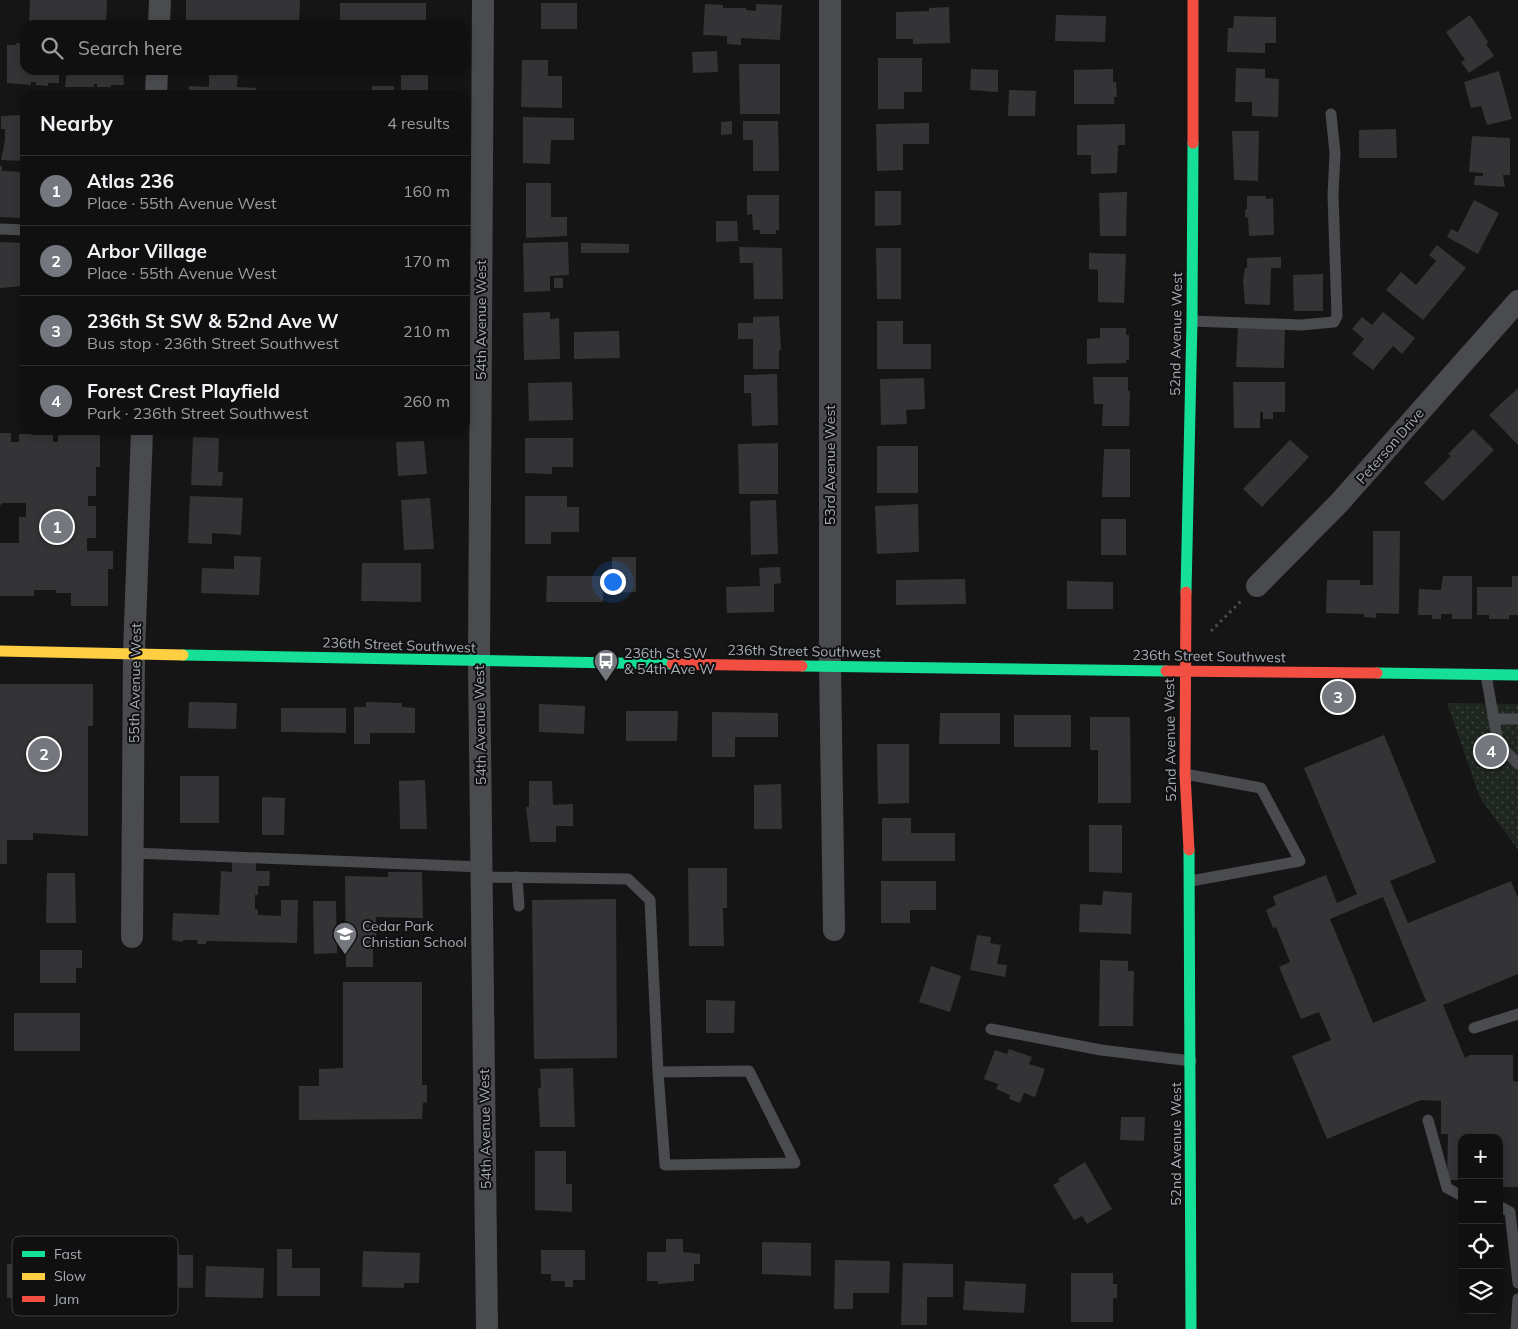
<!DOCTYPE html>
<html lang="en">
<head>
<meta charset="utf-8">
<style>
	:root { --surface:#101010; --page:#1e1e1e; --text:#f1f3f6; --muted:#9c9d9f; --line:#303030; --accent:#74777e }
	body { margin:0; font-family:Mulish,sans-serif; background:var(--page); color:var(--text) }
	.controls { position:absolute; right:15px; bottom:15px; display:grid; overflow:hidden; border-radius:10px; box-shadow:0 2px 8px #0003 }
	.controls button { width:45px; height:45px; display:grid; place-items:center; padding:0; border:0; border-bottom:1px solid var(--line); background:var(--surface); color:var(--text); font:25px sans-serif }
	.you { position:absolute; left:612px; top:581px; width:18px; height:18px; margin:-12px; border:4px solid #fff; border-radius:50%; background:#1a73e8; box-shadow:0 0 0 8px #1a73e833 }
	.badge { display:grid; place-items:center; width:32px; height:32px; border-radius:50%; background:var(--accent); color:#fff; font-size:16px; font-weight:700 }
	.pin { position:absolute; translate:-50% -50%; border:2px solid #fff; box-shadow:0 1px 5px #0006 }
	.list { margin:0; padding:0; list-style:none }
	h2 { display:flex; justify-content:space-between; align-items:center; height:65px; margin:0; padding:0 20px; font-size:21px }
	h2 small { font-size:16px; font-weight:400; color:var(--muted) }
	.list li { display:grid; grid-template-columns:32px 1fr auto; gap:15px; align-items:center; box-sizing:border-box; height:70px; padding:0 20px; border-top:1px solid var(--line) }
	.list b { display:block; font-size:19px; white-space:nowrap }
	.list p { margin:0; font-size:16px; white-space:nowrap; color:var(--muted) }
	.list em { font-size:16px; font-style:normal; color:var(--muted) }
	.icon { flex:none; width:28px; height:28px; fill:none; stroke:currentColor; stroke-width:2; stroke-linecap:round; stroke-linejoin:round }
	.map { position:relative; flex:none; width:1518px; height:1329px; overflow:hidden }
	.search { position:absolute; background:var(--surface); box-shadow:0 2px 8px #0003; left:20px; top:20px; width:450px; height:55px; display:flex; align-items:center; gap:12px; box-sizing:border-box; padding:0 18px; border-radius:15px; color:var(--muted); font-size:19px }
	.panel { position:absolute; background:var(--surface); box-shadow:0 2px 8px #0003; left:20px; top:90px; width:450px; height:345px; border-radius:15px }
	.map>svg:first-child { display:block }
</style>
</head>
<body>
<div class="map">
<svg width="1518" height="1329" viewBox="0 0 1518 1329">
	<defs>
		<pattern id="park-dots" width="8" height="8" patternUnits="userSpaceOnUse" patternTransform="scale(1.25)"><rect width="8" height="8" fill="#1f2620"/><path d="M2 2h.1M6 6h.1" fill="none" stroke="#3d433e" stroke-width="1.8" stroke-linecap="round"/></pattern>
	</defs>
	<rect width="100%" height="100%" fill="#151516"/>
	<path fill="url(#park-dots)" d="M1447 703 1518 704V850L1480 798Z"/>
	<path fill="#343436" fill-rule="evenodd" d="M30 0H107L106 25 57 23V25H29Z
		M186 0H300L299 25H186Z
		M340 3H426V25H340Z
		M541 3H577V29H541Z
		M705 4 723 5V8H746V10L756 11V4L782 5 780 40 741 38V45L727 44V36L703 35Z
		M949 7 950 43 913 44V39H896V12L929 11V8Z
		M1056 15 1106 16 1105 42 1055 41Z
		M1470 15 1488 42 1486 44 1494 56 1469 73 1461 62 1465 60 1446 32Z
		M1234 16 1276 17V43H1265V53L1227 52 1228 28H1233Z
		M16 43H25V70H59V83H48V86L36 85V82H31V85L7 83V45H16Z
		M717 51 718 72 693 73 692 52Z
		M878 58H922V92H904V109H878Z
		M522 60H548V76H562V108L521 107Z
		M739 64H780V114H740Z
		M1236 68 1265 69V78L1279 79 1278 117 1252 116V102H1235Z
		M971 69 998 70V92L970 90Z
		M1113 69V82H1116L1117 97H1114V104H1074V70Z
		M67 70H123L124 85H111V87H97V84H94V87H65Z
		M209 70H238L237 87 256 88V95H188L189 86 209 87Z
		M401 70H428V92H401Z
		M1499 71 1512 119 1487 125 1481 106 1471 108 1464 82Z
		M372 86H394V95H371Z
		M1009 90 1036 91 1035 116H1008Z
		M20 113H25V157L23 161 1 160 5 140V129H1V116L20 115Z
		M523 117 574 118V140H551L550 164 523 163Z
		M732 121V134L721 135V122Z
		M743 121H778L779 171H753V140H743Z
		M929 123V144H903V170L877 171 876 124Z
		M1125 124V145H1118L1117 173 1091 174V155H1077V125Z
		M1396 129 1397 158H1359V130Z
		M1232 131H1259L1258 181 1234 180Z
		M1472 136 1510 138V175H1503L1505 187 1474 185 1475 176H1483V173L1469 172Z
		M0 166H2V171L25 172V212H22V218L0 217Z
		M526 183H551V217H567V236L526 238Z
		M875 191H901V225L875 226Z
		M1127 192 1126 236H1100L1099 193Z
		M747 195H779V230H776V234H760V230H753L752 214 747 215Z
		M1247 196H1266V199L1273 198 1274 235 1249 236 1248 217 1245 218V210L1247 209Z
		M1474 200 1499 213 1478 254 1447 237 1451 229 1458 232Z
		M716 221H737L738 241 716 242Z
		M0 242 21 243 23 252H25V286L0 288Z
		M568 242 569 275 550 276V291L524 292 523 243Z
		M581 243 629 244V253H581Z
		M1437 245 1466 268 1423 320 1386 290 1401 272 1416 285 1436 261 1429 255Z
		M739 247 782 248 783 299H754L753 263H740Z
		M876 248H901V299H877Z
		M1089 253 1126 254 1124 303 1098 302V270L1089 269Z
		M1281 257V268H1271L1270 305 1245 304 1243 280 1245 268H1247V258Z
		M1323 274V311H1294L1293 275Z
		M554 278H563V288H554Z
		M550 312V319L559 318 560 359 524 360 523 313Z
		M1383 312 1415 338 1402 354 1393 346 1373 370 1352 354 1364 339 1352 329 1362 317 1372 325Z
		M779 316 781 350H779V369H753V339H738V323H753V317Z
		M877 321H903V344H931V369H877Z
		M1100 328H1126V335H1129V360H1126V363L1087 364V339L1100 338Z
		M1238 328 1285 329 1284 368 1236 367Z
		M619 331 620 358 574 359V332Z
		M777 374 778 425 752 426 751 393H744V375Z
		M1093 377H1128V391H1130L1129 426H1102L1103 404H1094Z
		M924 378 925 409 906 410 907 424 881 425 880 379Z
		M572 382 573 420 529 421 528 383Z
		M1233 382H1285V412H1273V419H1263V412H1260V428H1234Z
		M1518 388V445L1489 415Z
		M1473 429 1494 450 1443 501 1424 483 1451 456 1448 454Z
		M0 433H11V442H19V434H53V442H58V435H100V467H96V496H88V506H96V538H87V551H113V569H108V606H71V593H56V590H34V596H0V543H19V517H26V503H2L0 506Z
		M193 437 219 438 218 472H223L222 486 191 485Z
		M525 438H573V467H552V474L525 473Z
		M1290 440 1309 457 1262 507 1243 489Z
		M424 441 427 474 398 476 396 442Z
		M778 443V494H739L738 444Z
		M877 446H918V493H877Z
		M1104 449H1130V497H1102Z
		M190 496 243 498 241 535 212 533V544L188 543Z
		M525 496H567V507H579V532H551V544H525Z
		M430 498 434 549 404 550 401 500Z
		M776 500 778 554 751 555 750 501Z
		M918 504 919 552 877 554 875 506Z
		M1101 519H1126V555H1101Z
		M1373 531H1400L1399 614 1376 613V618L1364 617V614L1326 613 1327 580H1360V585H1373Z
		M234 556 261 557 259 595 201 593 202 568 234 569Z
		M612 557H636V592L612 593Z
		M362 563H421V602L361 601Z
		M780 567 781 583 774 584V612L727 613 726 587 760 586 759 568Z
		M547 576H603V602H546Z
		M1443 576H1472V619H1452V614H1441V619H1432V615H1418L1419 589 1441 590Z
		M1512 576H1518V615H1509V619H1489V615H1477V587H1512Z
		M965 579 966 604 896 605V580Z
		M1067 581 1113 582V609H1067Z
		M0 684H93V726H88V836L33 833V840H7V864H0Z
		M189 702 237 703 236 729 188 728Z
		M366 702 402 703V707L415 708V733H370V744H354V707H366Z
		M539 704 585 706 584 734 539 732Z
		M281 708H346V733L281 732Z
		M626 711H678L677 741H626Z
		M712 712 778 713V737H735V757H712Z
		M940 713H1000V744H939Z
		M1014 715H1071V747H1014Z
		M1090 717H1130L1131 803H1098V750H1090Z
		M1384 735 1436 862 1390 881 1408 923 1511 881 1518 898V974L1443 1005 1465 1058 1470 1055H1513V1081L1518 1082V1187H1499V1138H1462V1180H1447L1448 1134H1441V1101L1421 1100 1327 1139 1292 1056 1331 1040 1319 1012 1301 1019 1279 967 1290 962 1276 927 1273 928 1266 910 1276 905 1273 896 1326 875 1337 903 1357 894 1304 768ZM1383 897 1426 1001 1373 1023 1330 919Z
		M877 744H909V803L878 804Z
		M180 776H219V823H180Z
		M425 780 427 829H400L399 781Z
		M529 781H552L553 805 573 804V826H556V842H530L526 807H529Z
		M781 784 782 829H754V785Z
		M262 797 285 798 284 835H262Z
		M882 818H911V833H955V861H882Z
		M1089 825H1122V873L1089 872Z
		M232 861 256 862V871H270L269 886H258V895H255V909L258 910V915L281 916V900H298L297 943 206 941V944H197L198 940H183V942L172 940 173 913 219 915 221 871 232 872Z
		M688 868H727V908H723L724 946H689Z
		M388 872H422L423 918 376 917V941H373V967H346L345 876 388 877Z
		M47 873H75L76 923H46Z
		M881 881H936V910H910V923H881Z
		M1103 891 1132 893 1131 934 1079 932 1080 904 1102 905Z
		M616 899 617 1058 534 1059 532 900Z
		M313 901H336L337 953 314 954Z
		M977 935 991 937 990 943 1001 945 997 964 1007 965 1005 977 970 970Z
		M40 950H82V968H76V983H40Z
		M1100 960 1128 961V971H1134L1133 1026H1099Z
		M931 966 961 976 950 1012 919 1002Z
		M343 982H422V1085H427V1102L423 1103 422 1119 299 1120V1086H319V1069L343 1068Z
		M706 1000 735 1001 734 1033H706Z
		M14 1013H80V1051H14Z
		M1009 1049 1032 1057 1029 1064 1045 1069 1035 1097 1024 1093 1020 1103 1009 1099 1010 1095 996 1089 998 1084 984 1079 995 1050 1007 1054Z
		M573 1068 575 1127H540L538 1088H541L540 1069Z
		M1121 1117H1145L1144 1141 1120 1140Z
		M535 1151H566V1184H572V1212L535 1210Z
		M1085 1162 1112 1209 1087 1224 1082 1216 1074 1220 1053 1185 1060 1181 1058 1179Z
		M666 1239H683V1252L700 1254V1264H694V1281L658 1284V1281H647V1252H666Z
		M762 1242 811 1243V1276L762 1274Z
		M277 1249H292V1268H320V1296H277Z
		M541 1250H585V1280H573V1287H565V1281H551V1274H541Z
		M363 1251 420 1253 419 1283H404V1288L362 1287Z
		M178 1255H193V1288L156 1287 155 1312 135 1311 136 1259H178Z
		M835 1260 890 1261 889 1293H853V1309H834Z
		M903 1263 953 1264V1297H927V1325H901Z
		M7 1264H77V1296L33 1295V1299L7 1298Z
		M206 1266 264 1268 263 1298 205 1297Z
		M1071 1273H1113V1284H1117V1298H1113V1322H1071Z
		M965 1281 1026 1284 1024 1313 963 1310Z"/>
	<g fill="none" stroke-linecap="round" stroke-linejoin="round">
		<path stroke="#4b4d50" stroke-width="3" stroke-dasharray="2.5 4" stroke-linecap="butt" d="M1211 631 1242 600"/>
		<path stroke="#4a4b4e" stroke-width="11" d="M0 229 25 230
			M1192 321 1301 325 1334 322 1337 316 1333 195 1335 153 1331 114
			M1486 675 1498 743 1518 764
			M1494 719H1518
			M1185 774 1261 788 1300 861 1191 881
			M133 853 482 867
			M482 877 628 879 650 900 658 1072 665 1165 795 1163 749 1071 658 1072
			M517 877 519 906
			M1474 1028 1518 1014
			M991 1029 1101 1050 1191 1061
			M1428 1120 1447 1188 1462 1196
			M1499 1206 1510 1212
			M1510 1212 1518 1283
			M1516 1329 1518 1299"/>
		<path stroke="#4a4b4e" stroke-width="22" d="M483 0 479 662 487 1329
			M830 0V665L834 930
			M159 25 160 0
			M156 95 157 70
			M1257 586 1339 503 1518 301
			M132 937 134 653 142 430"/>
		<path stroke="#16e098" stroke-width="11" d="M1186 592 1192 321 1193 143
			M183 655 672 664
			M802 666 1166 671
			M1377 673 1518 675
			M1189 850 1191 1329"/>
		<path stroke="#ffcf43" stroke-width="11" d="M0 651 183 655"/>
		<path stroke="#f24e42" stroke-width="11" d="M1193 143V0
			M1186 592 1185 774 1189 850
			M672 664 802 666
			M1166 671 1377 673"/>
	</g>
	<defs>
		<symbol id="bus-pin" viewBox="-11 -11 22 30"><path d="M0 17L-7.5 6A9.5 9.5 0 1 1 7.5 6Z" fill="#74777e" stroke="#101011"/><path d="M-5-6H5V4H4V6H2V4H-2V6H-4V4H-5ZM-3.5-4V0h7V-4ZM-3.5 1.2v1.5H-2V1.2ZM2 1.2v1.5H3.5V1.2Z" fill="#fff"/></symbol>
		<symbol id="school-pin" viewBox="-11 -11 22 30"><path d="M0 17L-7.5 6A9.5 9.5 0 1 1 7.5 6Z" fill="#74777e" stroke="#101011"/><path d="M0-5L7-2L0 1L-7-2ZM-4 1L0 2.5L4 1V4Q0 6-4 4Z" fill="#fff"/></symbol>
	</defs>
	<g fill-rule="evenodd">
		<use href="#bus-pin" x="592" y="647" width="28" height="38"/>
		<use href="#school-pin" x="331" y="920" width="28" height="38"/>
	</g>
	<g text-anchor="middle" dominant-baseline="central" stroke-width="4" stroke-linejoin="round" paint-order="stroke">
		<g font-size="14" fill="#a7acb6" stroke="#101011">
			<text transform="translate(481 320) rotate(-90)">54th Avenue West</text>
			<text transform="translate(1176 334) rotate(-89)">52nd Avenue West</text>
			<text transform="translate(1390 446) rotate(-49)">Peterson Drive</text>
			<text transform="translate(830 465) rotate(-90)">53rd Avenue West</text>
			<text transform="translate(399 645) rotate(2)">236th Street Southwest</text>
			<text transform="translate(804 651) rotate(1)">236th Street Southwest</text>
			<text transform="translate(1209 656) rotate(1)">236th Street Southwest</text>
			<text transform="translate(135 683) rotate(-89)">55th Avenue West</text>
			<text transform="translate(480 725) rotate(-91)">54th Avenue West</text>
			<text transform="translate(1170 740) rotate(-91)">52nd Avenue West</text>
			<text transform="translate(485 1129) rotate(-91)">54th Avenue West</text>
			<text transform="translate(1176 1144) rotate(-90)">52nd Avenue West</text>
		</g>
		<g font-size="14" fill="#a7acb6" stroke="#101011" text-anchor="start">
			<text x="624" y="653">236th St SW<tspan x="624" dy="16">&amp; 54th Ave W</tspan></text>
			<text x="362" y="926">Cedar Park<tspan x="362" dy="16">Christian School</tspan></text>
		</g>
	</g>
	<rect x="12" y="1236" width="166" height="80" rx="8" fill="#101011" stroke="#3d3f43" stroke-width="1"/>
	<rect x="22" y="1251" width="23" height="6" fill="#16e098"/>
	<rect x="22" y="1273" width="23" height="7" fill="#ffcf43"/>
	<rect x="22" y="1296" width="23" height="6" fill="#f24e42"/>
	<g font-size="14" fill="#a7acb6">
		<text x="54" y="1259">Fast</text>
		<text x="54" y="1281">Slow</text>
		<text x="54" y="1304">Jam</text>
	</g>
</svg>
<div class="controls">
<button>+</button>
<button>−</button>
<button><svg class="icon" aria-label="locate" viewBox="0 0 24 24"><circle cx="12" cy="12" r="6"/><path d="M12 2v4M12 18v4M2 12h4M18 12h4"/></svg></button>
<button><svg class="icon" aria-label="layers" viewBox="0 0 24 24"><path d="M12 4l9 5-9 5-9-5zM3 14l9 5 9-5"/></svg></button>
</div>
<div class="you"></div>
<div class="pin badge" style="left:57px;top:527px">1</div>
<div class="pin badge" style="left:44px;top:754px">2</div>
<div class="pin badge" style="left:1338px;top:697px">3</div>
<div class="pin badge" style="left:1491px;top:751px">4</div>
<div class="search"><svg class="icon" aria-label="search" viewBox="0 0 24 24"><circle cx="10" cy="10" r="6"/><path d="M15 15l6 6"/></svg>Search here</div>
<section class="panel">
<h2>Nearby<small>4 results</small></h2>
<ul class="list">
<li><span class="badge">1</span><div><b>Atlas 236</b><p>Place · 55th Avenue West</p></div><em>160 m</em></li>
<li><span class="badge">2</span><div><b>Arbor Village</b><p>Place · 55th Avenue West</p></div><em>170 m</em></li>
<li><span class="badge">3</span><div><b>236th St SW &amp; 52nd Ave W</b><p>Bus stop · 236th Street Southwest</p></div><em>210 m</em></li>
<li><span class="badge">4</span><div><b>Forest Crest Playfield</b><p>Park · 236th Street Southwest</p></div><em>260 m</em></li>
</ul>
</section>
</div>
</body>
</html>
